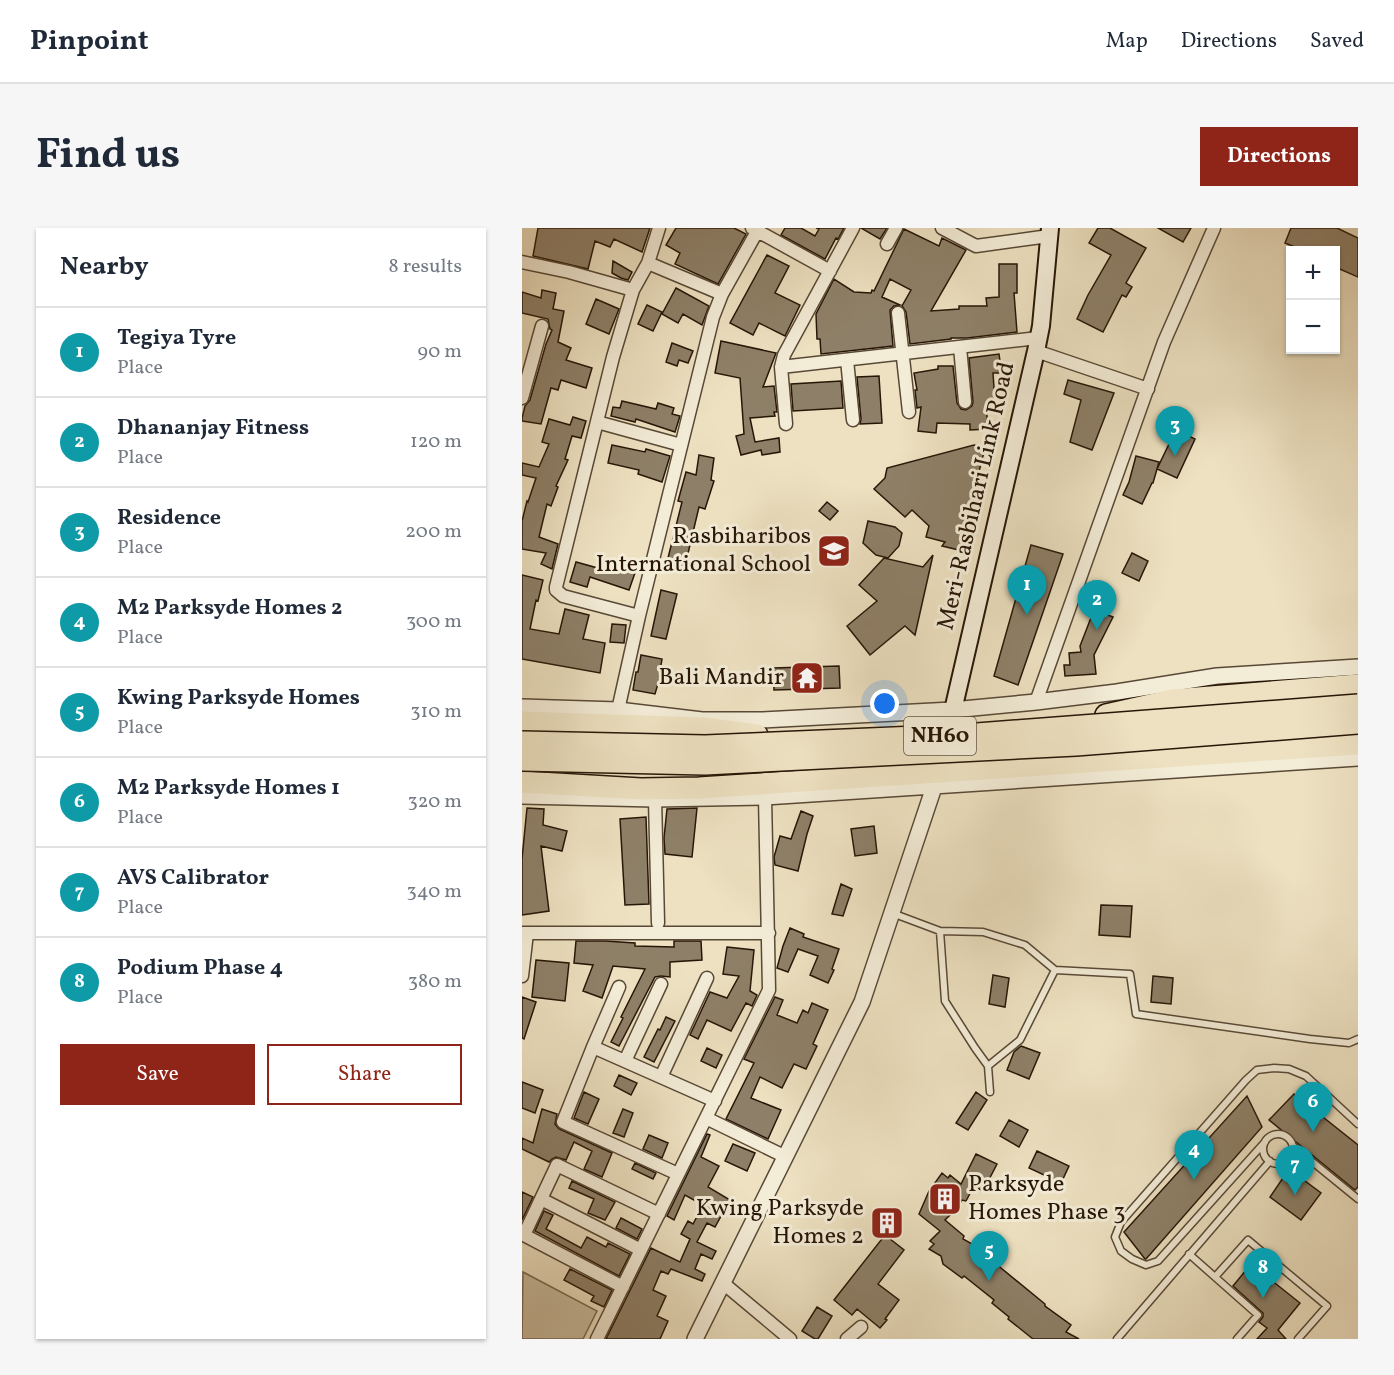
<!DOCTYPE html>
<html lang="en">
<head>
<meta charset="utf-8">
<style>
	:root { --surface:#fff; --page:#f6f6f7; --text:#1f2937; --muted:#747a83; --line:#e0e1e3; --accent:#8f2418 }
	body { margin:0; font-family:Vollkorn,serif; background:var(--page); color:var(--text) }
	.controls { position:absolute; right:18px; top:18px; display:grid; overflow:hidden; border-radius:0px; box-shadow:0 2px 4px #0004 }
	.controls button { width:54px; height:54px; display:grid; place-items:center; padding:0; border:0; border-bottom:2px solid var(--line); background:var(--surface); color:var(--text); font:30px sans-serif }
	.you { position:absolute; left:363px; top:476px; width:21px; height:21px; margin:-15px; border:4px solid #fff; border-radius:50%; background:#1a73e8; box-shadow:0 0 0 9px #1a73e833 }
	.badge { display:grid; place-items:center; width:39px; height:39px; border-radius:50%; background:var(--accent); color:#fff; font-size:20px; font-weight:700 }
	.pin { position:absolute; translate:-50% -50px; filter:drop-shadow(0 2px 3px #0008) }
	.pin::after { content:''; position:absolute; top:32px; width:21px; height:18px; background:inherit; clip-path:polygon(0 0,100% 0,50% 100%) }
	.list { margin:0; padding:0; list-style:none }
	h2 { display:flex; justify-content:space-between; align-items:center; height:78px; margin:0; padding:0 24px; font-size:26px }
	h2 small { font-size:20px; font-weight:400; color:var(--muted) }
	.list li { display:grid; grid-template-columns:39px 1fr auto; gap:18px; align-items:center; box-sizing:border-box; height:90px; padding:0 24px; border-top:2px solid var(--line) }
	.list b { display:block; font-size:22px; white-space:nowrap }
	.list p { margin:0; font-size:20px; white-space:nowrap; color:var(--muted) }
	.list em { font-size:20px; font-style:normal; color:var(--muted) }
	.actions { display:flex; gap:12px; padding:18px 24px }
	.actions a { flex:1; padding:14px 0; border:2px solid var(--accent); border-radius:0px; text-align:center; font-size:21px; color:var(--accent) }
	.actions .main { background:var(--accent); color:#fff }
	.map { position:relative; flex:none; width:836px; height:1111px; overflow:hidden; border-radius:0px }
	header { display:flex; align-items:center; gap:36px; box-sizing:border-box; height:84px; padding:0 30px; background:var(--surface); border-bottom:2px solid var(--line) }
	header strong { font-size:28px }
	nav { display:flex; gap:33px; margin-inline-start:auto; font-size:21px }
	.intro { display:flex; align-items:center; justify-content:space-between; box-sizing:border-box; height:144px; padding:0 36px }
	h1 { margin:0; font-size:42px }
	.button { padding:15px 27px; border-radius:0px; background:var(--accent); color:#fff; font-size:21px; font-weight:700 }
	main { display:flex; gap:36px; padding:0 36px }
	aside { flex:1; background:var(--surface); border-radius:0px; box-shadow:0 2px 4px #0004 }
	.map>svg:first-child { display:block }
</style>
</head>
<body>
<header>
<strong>Pinpoint</strong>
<nav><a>Map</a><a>Directions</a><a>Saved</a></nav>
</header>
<div class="intro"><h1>Find us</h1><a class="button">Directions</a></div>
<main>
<aside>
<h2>Nearby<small>8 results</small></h2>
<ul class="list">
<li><span class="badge" style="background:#0f9aa8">1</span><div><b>Tegiya Tyre</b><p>Place</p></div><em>90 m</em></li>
<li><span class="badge" style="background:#0f9aa8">2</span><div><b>Dhananjay Fitness</b><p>Place</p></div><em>120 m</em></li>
<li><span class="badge" style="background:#0f9aa8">3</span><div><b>Residence</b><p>Place</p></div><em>200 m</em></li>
<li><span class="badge" style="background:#0f9aa8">4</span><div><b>M2 Parksyde Homes 2</b><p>Place</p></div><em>300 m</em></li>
<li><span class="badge" style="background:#0f9aa8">5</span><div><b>Kwing Parksyde Homes</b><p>Place</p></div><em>310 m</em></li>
<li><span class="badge" style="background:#0f9aa8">6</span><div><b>M2 Parksyde Homes 1</b><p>Place</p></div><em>320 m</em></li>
<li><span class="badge" style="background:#0f9aa8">7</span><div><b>AVS Calibrator</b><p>Place</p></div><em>340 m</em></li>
<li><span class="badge" style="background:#0f9aa8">8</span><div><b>Podium Phase 4</b><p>Place</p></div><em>380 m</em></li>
</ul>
<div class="actions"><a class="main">Save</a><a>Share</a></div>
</aside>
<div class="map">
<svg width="836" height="1111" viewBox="0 0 836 1111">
	<rect width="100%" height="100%" fill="#ede1c1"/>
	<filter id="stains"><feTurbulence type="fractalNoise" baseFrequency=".00333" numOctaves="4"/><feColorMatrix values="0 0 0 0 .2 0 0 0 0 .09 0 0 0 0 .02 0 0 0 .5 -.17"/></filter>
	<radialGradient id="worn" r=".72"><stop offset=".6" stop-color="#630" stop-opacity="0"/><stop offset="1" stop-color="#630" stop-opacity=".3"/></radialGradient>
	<path fill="#cbbea1" stroke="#796a54" stroke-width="1.5" d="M1 1044 75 1083 61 1111H0Z"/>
	<path fill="#8e8068" stroke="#271607" stroke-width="1.5" d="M16 0H128L120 24 92 11 88 19 73 13 66 41 11 28Z
		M154 0H212L224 6 196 56 153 36 158 25 144 17Z
		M263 0H279L293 8 297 1 294 0H322L316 11 314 10 303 31 259 7Z
		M339 0H365L358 11Z
		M576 0H588L624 20 604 55 610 59 604 69 600 67 581 104 555 91 566 67 589 27 567 15Z
		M636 0H669L661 14Z
		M769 0H815L836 10V49L813 39V22H780L763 15Z
		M382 1 417 18 420 10 444 22 409 83 437 81V78H465L464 70 477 69V36H495V65H492L495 104 445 110H429V111L388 116 384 84 380 78 389 62 368 51 360 69 378 77 372 78 368 82 371 118 299 126 298 111H295L294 86 312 51 332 64 349 65 350 62 352 63Z
		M245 27 267 38 253 65 278 77 263 108 237 95 231 107 208 95Z
		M91 33 110 44 106 52 99 50 90 45Z
		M154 60 187 78 180 97 161 86 156 95 140 86Z
		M20 62 34 65 31 81 42 83 36 114 49 120 44 132 70 140 64 160 39 152 36 162 29 160 19 196 0 193V190L3 178 8 172 24 116 30 102 28 101 26 91 0 85V64L19 70Z
		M74 71 97 81 87 106 64 96Z
		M125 77 140 84 131 103 116 96Z
		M199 113 254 125 241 159 252 158 255 184H252L253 188 228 190 233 214 257 210 258 224 240 227 239 222 219 227 214 208 222 206 218 150 193 145Z
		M150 115 171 123 166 135 157 132 155 138 144 134Z
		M477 126 479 140H476L477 145H471L473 175H464L466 201 448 202V196L415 195 414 205 396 203 399 179 395 180 393 162H395L392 145 416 141V138H431L435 175 439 181 444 182 450 178 451 174 447 130Z
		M357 148 360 195 338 196 339 191 335 149Z
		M546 152 592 165 570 222 548 214 559 172 542 166Z
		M319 153 321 180 271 183 269 156Z
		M100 173 134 181 136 175 152 180 150 186 158 188 153 204 114 191 113 194 89 188 91 179 98 180Z
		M51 189 64 193 59 210 50 208 43 231 46 232 34 258 36 259 29 278 25 276 17 309 36 316 30 341 19 336 24 325 0 321V293L5 273 6 274 14 250 0 247V235L17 239 27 216 20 214 27 191 48 197Z
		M657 203 673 211 655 250 635 241 648 214 652 216Z
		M90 217 123 224 124 221 148 228 140 254 116 246 117 242 86 235Z
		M452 217 463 220 437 322 420 318 423 314 404 309 407 298 390 282 383 289 352 261 363 250 365 240Z
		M177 227 192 230 189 252 192 253 183 281 177 279 163 338 145 334 160 274 156 273 164 244 174 247Z
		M614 228 637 234 631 255H630L620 276 601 267 607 254Z
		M305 274 316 283 308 292 297 283Z
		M346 293 373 299 380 305 377 318 366 330 354 327 341 315Z
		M509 317 541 326 496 457 472 448Z
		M610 325 626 333 617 353 600 345Z
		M411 327 393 407 383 398 348 427 325 398 355 373 337 357 362 330 401 339Z
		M86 333 114 342 107 362 68 349 65 359 48 354 54 334 83 342Z
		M0 347 21 352 16 373 14 372 8 401 37 406 43 381 67 387 61 411 83 415 78 445 0 431Z
		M139 362 155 366 144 411 129 408Z
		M572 382 591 389 572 427 574 446 543 448 542 437H548L547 425 559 424 558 418Z
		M90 396 104 397 102 415 88 414Z
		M119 427 140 431 137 449H138L133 466 111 462 114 444H116Z
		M317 438 318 460 252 462 251 440Z
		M5 580 22 581 21 597 45 603 40 623 19 618 27 683 0 687V631Z
		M175 580 170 629 143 626 142 610 145 581Z
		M279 583 291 588 285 606 276 643 253 637 252 629 258 608 269 611Z
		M124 589 127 676 103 677 98 591Z
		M352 598 355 625 333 628 329 601Z
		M319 656 330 661 321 688 310 686Z
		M579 677 610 678 608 709 577 707Z
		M268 700 282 706 281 709 317 721 310 741 312 742 306 755 288 747 296 728 276 721 266 744 255 740 261 718Z
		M54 713H83L113 715V718L152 719V713H179L180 732 148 734V749L139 748 133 749 97 818 89 814 101 790 99 789 123 741 91 738 80 770 61 763 71 737 52 735Z
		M205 719 232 722 228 763 235 767 230 778 224 775 209 803 185 792 176 811 168 807 188 764 205 770 217 748 201 746Z
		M14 732 47 735 43 773 10 769Z
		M471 747 487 750 483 779 467 776Z
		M631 748 651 750 649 776 629 774Z
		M0 769 14 774 2 811 0 810Z
		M253 769 261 772 255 787 275 795 281 782 286 785 290 775 306 782 291 816 295 818 284 841 272 836 260 860 238 849 229 870 259 882 246 911 204 891 232 835 222 831Z
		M144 789 153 793 132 834 122 829 136 801 138 802Z
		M499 818 518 825 507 851 485 842 492 824Z
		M185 820 200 827 194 840 179 833Z
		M97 847 115 855 109 867 92 858Z
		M0 854 21 862 13 885 0 880Z
		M62 864 77 871 66 896 52 890Z
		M454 864 465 872 446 902 434 895Z
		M772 866 836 917V959L833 962 747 892Z
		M725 868 740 899 624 1031H623L602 1004Z
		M20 881 35 886 33 896 37 901 90 925 80 949 62 941 70 923 52 914 44 932 34 929 30 931 27 934 0 921V910L11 915Z
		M101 881 111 885 102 909 91 905Z
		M487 892 506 902 497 919 478 908Z
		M185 906 188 907 179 929 197 938 186 959 208 972 193 999 185 995 175 1014 194 1023 190 1031 179 1026 173 1041 183 1046 180 1053 149 1041 146 1046 139 1043 131 1062 144 1068 135 1088 146 1093 138 1111H84L129 1020 158 1034 168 1011 159 1006 166 993 171 996 181 977 163 967 152 992 145 988Z
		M127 907 146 915 140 930 121 921Z
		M211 916 233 925 225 943 203 933Z
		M515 923 547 938 539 955 507 940Z
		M454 926 475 936 461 963 452 958 444 973 440 972 434 981 423 992 442 1008 441 1011 459 1021 479 1040 523 1076V1078L549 1097 544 1104 557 1111H511L486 1091 487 1089 470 1075 472 1072 442 1048 440 1050 421 1036 419 1028 407 1021 412 1016 408 1013 418 1003 397 986 407 963 420 945 426 950 428 947 439 956Z
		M113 935 134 945 131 951 110 941Z
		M767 941 799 965 779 992 748 969Z
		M50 953 93 974 83 992 66 985 72 971 47 960Z
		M0 964 11 969 0 992Z
		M22 983 31 987 24 1001 59 1020 65 1009 84 1019 86 1015 108 1026 97 1048 13 1003Z
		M99 990 120 1001 115 1011 94 1000Z
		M363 1007 382 1022 356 1056 377 1072 363 1091 365 1092 358 1100 335 1081 330 1087 312 1072Z
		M729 1036 778 1075 756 1102 764 1111H735L745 1100 737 1094 741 1089V1085L711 1058Z
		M48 1041 90 1062 82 1079 69 1073 72 1068 42 1052Z
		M295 1079 310 1088 296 1111H293L280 1103Z"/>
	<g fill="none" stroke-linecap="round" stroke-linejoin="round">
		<defs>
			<path id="service" d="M370 685 418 703 461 704 503 717 533 742 608 746 614 786 788 811 827 815 836 811
				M418 703 423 773 453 820 466 838 468 864
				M466 838 498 812 533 742
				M741 921a15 15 0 1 1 30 0a15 15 0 1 1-30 0Z
				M743 914 636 1033 624 1037 610 1031 599 1023 593 1009 599 994 724 852 735 842 752 840 767 841 784 848 836 896
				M771 918 836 971
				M667 1026 693 1049 726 1012 805 1078 776 1111
				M693 1049 736 1087 715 1111
				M595 1111 748 933"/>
			<path id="minor" d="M230 0 308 43
				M420 0 454 18 527 8
				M365 16 374 0
				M0 34 47 44 111 62 126 35 200 66
				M126 35 137 0
				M111 62 91 129 34 359V362L41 368 117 388
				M376 85 387 184
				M438 119 443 174
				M514 123 626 161
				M325 132 331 192
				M259 139 516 110
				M0 170 20 98
				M75 194 159 217
				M264 196 259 139 262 127 331 0
				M514 474 642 114 692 0
				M96 482 117 388 191 89 200 66 237 0
				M133 571 136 695
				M0 705H247
				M0 748 5 705
				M71 819 97 759
				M103 833 139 756
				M139 849 185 750
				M184 890 264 929
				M156 946 41 894 71 819 193 873
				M19 971 119 1022
				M201 1055 268 1111
				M101 1059 2 1007 35 937 137 986
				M75 1111 247 762 243 569
				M325 1111 339 1099"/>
			<path id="tertiary" d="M0 479 96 482 180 492H240L430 482 514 474 595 464 695 448 836 439
				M0 568 133 571 243 569 836 530
				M173 1111 340 774 415 550"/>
			<path id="secondary" d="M423 517 514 123 519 98 528 0"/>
			<path id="motorway" d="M584 487 651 472 836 457
				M0 494 181 500 235 507
				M0 554 119 561 177 560 836 516"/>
		</defs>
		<use href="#service" stroke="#584936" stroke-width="9"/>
		<use href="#minor" stroke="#584936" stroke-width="15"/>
		<use href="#tertiary" stroke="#584936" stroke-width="18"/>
		<use href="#secondary" stroke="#271607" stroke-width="20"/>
		<use href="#motorway" stroke="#271607" stroke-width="24"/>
		<use href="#service" stroke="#f3ecd7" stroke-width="6"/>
		<use href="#minor" stroke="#f3ecd7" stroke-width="12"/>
		<use href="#tertiary" stroke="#f3ecd7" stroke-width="15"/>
		<use href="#secondary" stroke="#f3ecd7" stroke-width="16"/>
		<use href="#motorway" stroke="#ede1c1" stroke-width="21"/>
		<defs>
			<path id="motorway-bridge" d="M0 514 183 518 442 507 836 477
				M0 532 183 536 554 517 836 495"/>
		</defs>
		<use href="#motorway-bridge" stroke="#271607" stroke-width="24" stroke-linecap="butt"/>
		<use href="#motorway-bridge" stroke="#ede1c1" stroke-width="21"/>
	</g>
	<defs>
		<symbol id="school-square" viewBox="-11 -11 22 22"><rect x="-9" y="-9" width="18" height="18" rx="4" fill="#8f2418" stroke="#f3ecd7"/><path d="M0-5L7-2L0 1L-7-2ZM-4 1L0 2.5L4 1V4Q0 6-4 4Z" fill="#fff"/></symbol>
		<symbol id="temple-square" viewBox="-11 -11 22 22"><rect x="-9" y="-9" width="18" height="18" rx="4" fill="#8f2418" stroke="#f3ecd7"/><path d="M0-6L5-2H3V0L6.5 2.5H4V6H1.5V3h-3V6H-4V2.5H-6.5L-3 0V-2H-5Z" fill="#fff"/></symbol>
		<symbol id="building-square" viewBox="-11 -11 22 22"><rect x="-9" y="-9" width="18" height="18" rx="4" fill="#8f2418" stroke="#f3ecd7"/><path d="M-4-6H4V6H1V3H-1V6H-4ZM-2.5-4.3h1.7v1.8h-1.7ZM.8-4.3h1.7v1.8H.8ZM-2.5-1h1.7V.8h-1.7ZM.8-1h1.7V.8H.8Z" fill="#fff"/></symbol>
	</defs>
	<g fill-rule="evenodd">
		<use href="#school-square" x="293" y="304" width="38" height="38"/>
		<use href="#temple-square" x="266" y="431" width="38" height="38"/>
		<use href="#building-square" x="404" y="952" width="38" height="38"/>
		<use href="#building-square" x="346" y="976" width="38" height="38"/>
	</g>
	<g text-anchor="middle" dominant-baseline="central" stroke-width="6" stroke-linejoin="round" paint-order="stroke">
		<rect fill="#f3ecd7" stroke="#645645" stroke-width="1.5" x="382" y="489" width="72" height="38" rx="4.5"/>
		<g font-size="22" font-weight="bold" fill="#271607">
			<text x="418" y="508">NH60</text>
		</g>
		<g font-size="24" fill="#271607" stroke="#f3ecd7">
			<text transform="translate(455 268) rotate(-77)">Meri-Rasbihari Link Road</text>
		</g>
		<g font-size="24" fill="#271607" stroke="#f3ecd7" text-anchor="end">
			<text x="289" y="309">Rasbiharibos<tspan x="289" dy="28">International School</tspan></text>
			<text x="262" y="450">Bali Mandir</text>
			<text x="446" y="957" text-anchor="start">Parksyde<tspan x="446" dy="28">Homes Phase 3</tspan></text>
			<text x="342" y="981">Kwing Parksyde<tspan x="342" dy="28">Homes 2</tspan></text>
		</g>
	</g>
	<rect width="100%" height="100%" filter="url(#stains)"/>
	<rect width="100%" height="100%" fill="url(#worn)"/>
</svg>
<div class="controls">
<button>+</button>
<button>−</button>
</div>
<div class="you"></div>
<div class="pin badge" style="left:505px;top:387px;background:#0f9aa8">1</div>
<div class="pin badge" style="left:575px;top:402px;background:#0f9aa8">2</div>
<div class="pin badge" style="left:653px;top:228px;background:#0f9aa8">3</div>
<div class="pin badge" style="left:672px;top:952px;background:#0f9aa8">4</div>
<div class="pin badge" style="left:467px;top:1053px;background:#0f9aa8">5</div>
<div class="pin badge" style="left:791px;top:904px;background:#0f9aa8">6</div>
<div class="pin badge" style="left:773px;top:967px;background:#0f9aa8">7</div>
<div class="pin badge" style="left:741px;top:1070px;background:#0f9aa8">8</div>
</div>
</main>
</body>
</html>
